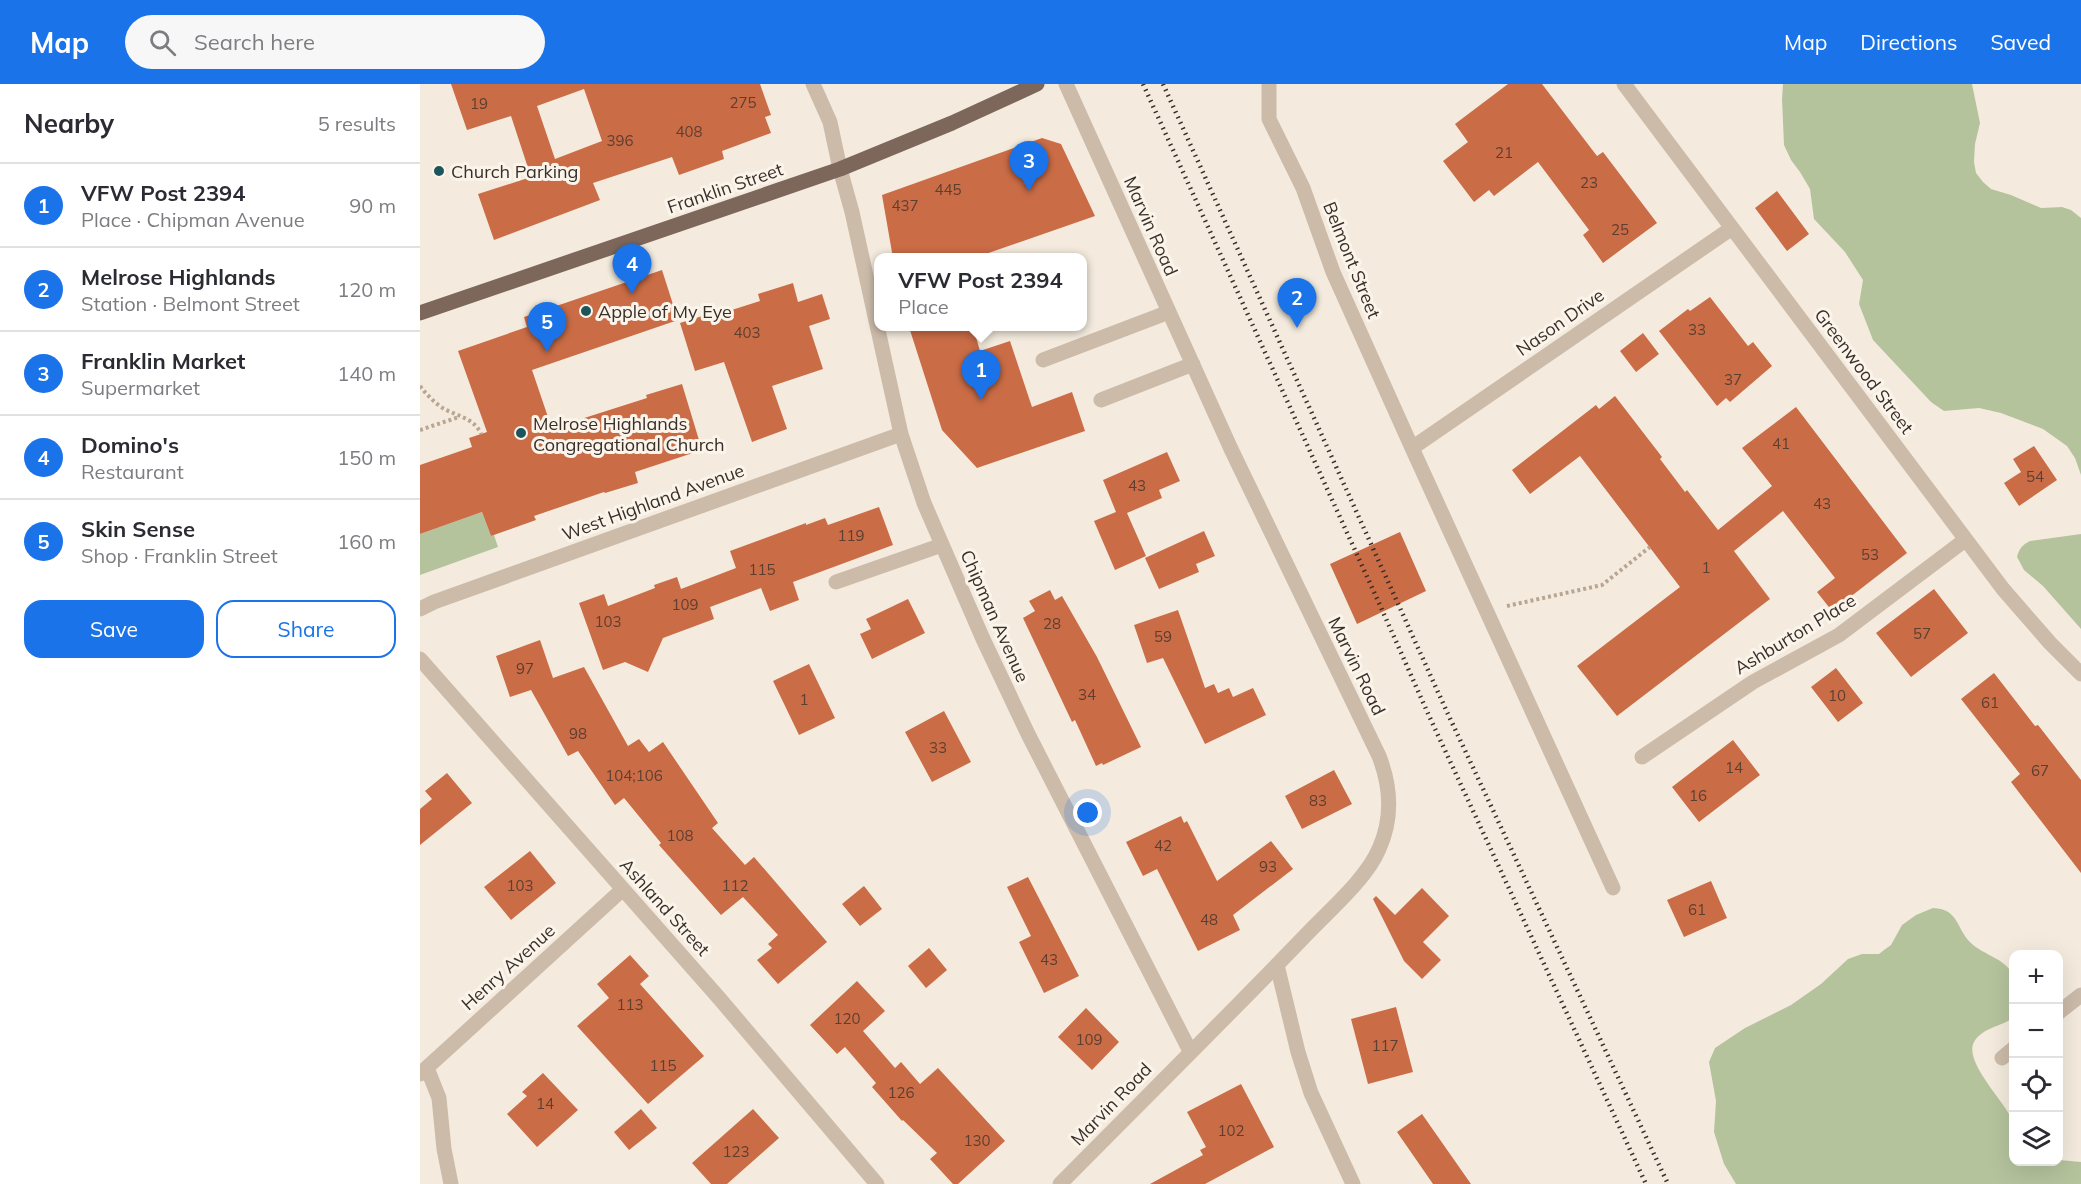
<!DOCTYPE html>
<html lang="en">
<head>
<meta charset="utf-8">
<style>
	:root { --surface:#fff; --page:#f7f7f7; --text:#2b2b33; --muted:#7c7c81; --line:#e1e1e2; --accent:#1a73e8 }
	body { margin:0; font-family:Mulish,sans-serif; background:var(--page); color:var(--text) }
	.controls { position:absolute; right:18px; bottom:18px; display:grid; overflow:hidden; border-radius:12px; box-shadow:0 6px 24px #0002 }
	.controls button { width:54px; height:54px; display:grid; place-items:center; padding:0; border:0; border-bottom:2px solid var(--line); background:var(--surface); color:var(--text); font:30px sans-serif }
	.you { position:absolute; left:668px; top:729px; width:21px; height:21px; margin:-15px; border:4px solid #fff; border-radius:50%; background:#1a73e8; box-shadow:0 0 0 9px #1a73e833 }
	.badge { display:grid; place-items:center; width:39px; height:39px; border-radius:50%; background:var(--accent); color:#fff; font-size:20px; font-weight:700 }
	.pin { position:absolute; translate:-50% -50px; filter:drop-shadow(0 2px 3px #0008) }
	.pin::after { content:''; position:absolute; top:32px; width:21px; height:18px; background:inherit; clip-path:polygon(0 0,100% 0,50% 100%) }
	.popup { position:absolute; left:454px; top:169px; width:213px; height:78px; box-sizing:border-box; display:grid; place-content:center; border-radius:12px; background:var(--surface); filter:drop-shadow(0 2px 4px #0005); font-size:20px; white-space:nowrap; color:var(--muted) }
	.popup b { font-size:22px; color:var(--text) }
	.popup::after { content:''; position:absolute; left:50%; top:100%; margin-left:-12px; border:12px solid transparent; border-top-color:var(--surface) }
	.list { margin:0; padding:0; list-style:none }
	h2 { display:flex; justify-content:space-between; align-items:center; height:78px; margin:0; padding:0 24px; font-size:26px }
	h2 small { font-size:20px; font-weight:400; color:var(--muted) }
	.list li { display:grid; grid-template-columns:39px 1fr auto; gap:18px; align-items:center; box-sizing:border-box; height:84px; padding:0 24px; border-top:2px solid var(--line) }
	.list b { display:block; font-size:22px; white-space:nowrap }
	.list p { margin:0; font-size:20px; white-space:nowrap; color:var(--muted) }
	.list em { font-size:20px; font-style:normal; color:var(--muted) }
	.actions { display:flex; gap:12px; padding:18px 24px }
	.actions a { flex:1; padding:14px 0; border:2px solid var(--accent); border-radius:18px; text-align:center; font-size:21px; color:var(--accent) }
	.actions .main { background:var(--accent); color:#fff }
	.icon { flex:none; width:33px; height:33px; fill:none; stroke:currentColor; stroke-width:2; stroke-linecap:round; stroke-linejoin:round }
	.map { position:relative; flex:none; width:1661px; height:1100px; overflow:hidden }
	header { display:flex; align-items:center; gap:36px; box-sizing:border-box; height:84px; padding:0 30px; background:var(--accent); color:#fff }
	header strong { font-size:28px }
	nav { display:flex; gap:33px; margin-inline-start:auto; font-size:21px }
	.search { width:420px; height:54px; background:var(--page); display:flex; align-items:center; gap:15px; box-sizing:border-box; padding:0 21px; border-radius:33px; color:var(--muted); font-size:22px }
	main { display:flex }
	aside { flex:1; background:var(--surface) }
	.map>svg:first-child { display:block }
</style>
</head>
<body>
<header>
<strong>Map</strong>
<div class="search"><svg class="icon" aria-label="search" viewBox="0 0 24 24"><circle cx="10" cy="10" r="6"/><path d="M15 15l6 6"/></svg>Search here</div>
<nav><a>Map</a><a>Directions</a><a>Saved</a></nav>
</header>
<main>
<aside>
<h2>Nearby<small>5 results</small></h2>
<ul class="list">
<li><span class="badge">1</span><div><b>VFW Post 2394</b><p>Place · Chipman Avenue</p></div><em>90 m</em></li>
<li><span class="badge">2</span><div><b>Melrose Highlands</b><p>Station · Belmont Street</p></div><em>120 m</em></li>
<li><span class="badge">3</span><div><b>Franklin Market</b><p>Supermarket</p></div><em>140 m</em></li>
<li><span class="badge">4</span><div><b>Domino's</b><p>Restaurant</p></div><em>150 m</em></li>
<li><span class="badge">5</span><div><b>Skin Sense</b><p>Shop · Franklin Street</p></div><em>160 m</em></li>
</ul>
<div class="actions"><a class="main">Save</a><a>Share</a></div>
</aside>
<div class="map">
<svg width="1661" height="1100" viewBox="0 0 1661 1100">
	<rect width="100%" height="100%" fill="#f4ebde"/>
	<path fill="#b5c39d" d="M1363 0H1552L1560 39 1555 60 1554 78 1556 89 1563 98 1571 105 1591 111 1621 124 1642 123 1651 126 1661 134V391L1655 374 1647 362 1623 345 1581 329 1559 324 1524 327 1511 318 1453 256 1439 220 1443 196 1425 168 1394 135 1390 105 1380 88 1371 76 1364 61 1362 15Z
		M62 428 71 452 74 451 78 463 0 491V450Z
		M1661 450V545L1623 502 1604 486 1597 473C1599 465 1602 461 1610 457Z
		M1513 824C1540 825 1536 846 1552 860 1564 871 1586 875 1593 891 1596 899 1594 924 1593 934 1582 942 1562 944 1554 958 1543 979 1588 1020 1594 1040 1596 1051 1594 1066 1594 1078H1638L1639 1076 1661 1078V1100H1316L1304 1080 1294 1048 1296 1017 1289 978 1295 964 1325 944 1371 921 1401 900 1428 875 1442 870H1459L1464 866 1471 861 1482 841 1496 831Z"/>
	<path fill="#ca6c46" fill-rule="evenodd" d="M31 0H340L351 31 345 33 351 49 302 67 304 75 259 91 252 73 173 99 180 116 74 156 58 110 111 93 91 32 47 46ZM164 5 182 57 135 75 117 22Z
		M1088 0H1122L1177 72 1183 68 1237 139 1183 179 1163 151 1169 146 1118 78 1074 112 1069 106 1054 118 1023 77 1048 58 1035 40Z
		M622 54 641 60 675 132 554 174H473L462 111Z
		M1357 107 1389 150 1367 167 1335 124Z
		M242 186 258 236 112 286 129 336 133 334 136 343 227 314 226 311 262 300 282 366 215 388 218 399 185 409 184 408 114 432 116 436 71 452 62 428 0 450V381L52 363 49 354 67 348 38 267 107 243 104 233Z
		M373 199 378 218 402 210 410 235 389 242 403 285 352 302 367 345 332 358 304 278 275 287 260 239 295 228 296 231 340 217 338 210Z
		M1290 213 1328 262 1333 258 1352 282 1310 318 1306 314 1297 322 1239 247 1268 225 1270 227Z
		M489 243H553L560 267 590 257 612 323 652 308 665 347 557 384 522 346Z
		M1223 249 1239 270 1216 288 1200 267Z
		M1195 312 1242 373 1240 375 1265 408 1267 406 1298 446 1352 402 1322 364 1376 323 1487 469 1412 527 1397 508 1415 494 1363 427 1314 467 1350 515 1197 632 1157 582 1260 503 1160 372 1110 410 1092 386 1176 321 1179 325Z
		M1614 362 1637 396 1599 422 1584 399 1601 388 1593 375Z
		M747 368 760 397 739 406 742 414 707 429 726 472 695 486 674 437 696 428 683 396Z
		M459 423 473 461 373 498 379 516 350 527 341 504 290 523 294 535 243 554 228 588 205 578 183 586 159 519 184 510 188 522 235 504 234 501 257 493 261 505 316 484 310 467 386 439V441L405 434 408 441Z
		M784 447 795 472 776 480 779 488 739 505 725 474Z
		M980 448 1006 507 937 540 910 480Z
		M1514 505 1548 549 1491 593 1456 549Z
		M630 506 635 516 642 512 677 573 721 663 683 681 682 679 676 682 655 636 652 638 603 534 615 527 609 517Z
		M488 515 505 549 452 575 440 550 451 545 446 535Z
		M758 526 785 604 794 600 798 609 809 604 813 613 833 604 846 631 785 660 743 574 727 579 714 541Z
		M120 556 133 594 164 583 208 662 219 655 229 668 243 658 298 739 292 744 325 781 334 773 407 858 358 900 337 876 352 864 348 860 358 851 323 813 301 831 239 761 241 759 204 714 195 721 158 667 148 672 111 606 90 613 76 572Z
		M389 580 415 634 379 651 353 597Z
		M1416 584 1443 619 1418 638 1391 603Z
		M1574 589 1615 642 1618 641 1661 696V789L1591 698 1600 690 1541 615Z
		M524 627 551 678 512 698 485 648Z
		M1313 656 1340 691 1279 738 1252 703Z
		M914 686 932 720 882 745 865 712Z
		M27 689 52 719 0 761V725L12 715 5 707Z
		M761 732 764 739 767 737 797 797 851 757 873 785 813 831 820 846 778 867 737 785 723 792 706 758Z
		M110 767 136 799 91 836 64 803Z
		M608 793 659 892 624 909 599 858 611 852 587 803Z
		M1291 797 1307 834 1264 853 1247 816Z
		M444 802 462 825 440 842 422 820Z
		M1002 804 1029 832 1003 858 1021 876 1002 895 984 877 953 815 956 812 975 831Z
		M509 864 527 886 506 904 488 882Z
		M210 871 229 892 220 900 284 972 228 1020 157 942 189 914 177 900Z
		M437 897 465 927 443 947 475 984 481 978 500 1000 518 984 585 1057 538 1100H533L510 1075 517 1069 483 1036 482 1037 452 1003 456 999 425 963 417 970 390 941Z
		M976 923 993 988 948 1000 931 935Z
		M666 924 699 958 672 986 638 953Z
		M123 989 158 1026 117 1063 87 1030 107 1012 102 1008Z
		M821 1000 854 1063 785 1100H730L783 1071 780 1066 786 1063 767 1028Z
		M221 1025 237 1044 209 1066 194 1048Z
		M333 1025 359 1054 307 1100H291L272 1079Z
		M1002 1030 1051 1100H1013L977 1048Z"/>
	<g fill="none" stroke-linecap="round" stroke-linejoin="round">
		<path stroke="#b8a593" stroke-width="4" stroke-dasharray="3 3" stroke-linecap="butt" d="M0 302C6 310 13 317 21 323 35 332 54 333 61 350
			M0 346 39 333
			M1087 522 1182 501 1230 463"/>
		<path stroke="#ccbba9" stroke-width="15" d="M393 0 410 38 420 85 432 128 481 350 504 419 563 555 608 650 770 967
			M849 0V35L883 104 913 188 992 364 1193 804
			M1204 0 1583 505 1630 559 1661 590
			M623 276 749 228
			M681 316 773 280
			M992 364 1312 144
			M416 498 522 461
			M0 525 14 518 481 350
			M0 575 299 914 457 1100
			M1222 673 1333 598 1419 551 1545 456
			M857 881 878 968 891 1009 933 1100
			M1638 929 1661 911
			M1582 974 1594 964
			M7 984 19 1014 24 1065 31 1100
			M0 990 203 805
			M640 1100C721 1018 803 937 883 854 906 829 946 796 959 765 973 734 971 703 959 672L811 365 646 0"/>
		<path stroke="#7c675a" stroke-width="15" d="M0 229 420 85 532 39 617 0"/>
		<path stroke="#392f29" stroke-width="4.5" stroke-dasharray="1.5 4.5" stroke-linecap="butt" d="M723 0 959 519 1010 634 1226 1100
			M743 0 1027 628 1248 1100"/>
	</g>
	<g fill="#1d555d" stroke="#fbf4eb" stroke-width="2">
		<circle cx="19" cy="87" r="6"/>
		<circle cx="166" cy="227" r="6"/>
		<circle cx="101" cy="349" r="6"/>
	</g>
	<g text-anchor="middle" dominant-baseline="central" stroke-width="6" stroke-linejoin="round" paint-order="stroke">
		<g font-size="15" fill="#5d3e30">
			<text x="323" y="18">275</text>
			<text x="59" y="19">19</text>
			<text x="269" y="47">408</text>
			<text x="200" y="56">396</text>
			<text x="1084" y="68">21</text>
			<text x="1169" y="98">23</text>
			<text x="528" y="105">445</text>
			<text x="485" y="121">437</text>
			<text x="1200" y="145">25</text>
			<text x="1277" y="245">33</text>
			<text x="327" y="248">403</text>
			<text x="1313" y="295">37</text>
			<text x="1361" y="359">41</text>
			<text x="1615" y="392">54</text>
			<text x="717" y="401">43</text>
			<text x="1402" y="419">43</text>
			<text x="431" y="451">119</text>
			<text x="1450" y="470">53</text>
			<text x="1286" y="483">1</text>
			<text x="342" y="485">115</text>
			<text x="265" y="520">109</text>
			<text x="188" y="537">103</text>
			<text x="632" y="539">28</text>
			<text x="1502" y="549">57</text>
			<text x="743" y="552">59</text>
			<text x="105" y="584">97</text>
			<text x="667" y="610">34</text>
			<text x="1417" y="611">10</text>
			<text x="384" y="615">1</text>
			<text x="1570" y="618">61</text>
			<text x="158" y="649">98</text>
			<text x="518" y="663">33</text>
			<text x="1314" y="683">14</text>
			<text x="1620" y="686">67</text>
			<text x="214" y="691">104;106</text>
			<text x="1278" y="711">16</text>
			<text x="898" y="716">83</text>
			<text x="260" y="751">108</text>
			<text x="743" y="761">42</text>
			<text x="848" y="782">93</text>
			<text x="100" y="801">103</text>
			<text x="315" y="801">112</text>
			<text x="1277" y="825">61</text>
			<text x="789" y="835">48</text>
			<text x="629" y="875">43</text>
			<text x="210" y="920">113</text>
			<text x="427" y="934">120</text>
			<text x="669" y="955">109</text>
			<text x="965" y="961">117</text>
			<text x="243" y="981">115</text>
			<text x="481" y="1008">126</text>
			<text x="125" y="1019">14</text>
			<text x="811" y="1046">102</text>
			<text x="557" y="1056">130</text>
			<text x="316" y="1067">123</text>
		</g>
		<g font-size="18" fill="#392f29" stroke="#fbf4eb" text-anchor="start">
			<text x="31" y="87">Church Parking</text>
			<text x="178" y="227">Apple of My Eye</text>
			<text x="113" y="339">Melrose Highlands<tspan x="113" dy="21">Congregational Church</tspan></text>
		</g>
		<g font-size="18" fill="#392f29" stroke="#fbf4eb">
			<text transform="translate(305 104) rotate(-19)">Franklin Street</text>
			<text transform="translate(731 142) rotate(66)">Marvin Road</text>
			<text transform="translate(932 176) rotate(68)">Belmont Street</text>
			<text transform="translate(1140 238) rotate(-35)">Nason Drive</text>
			<text transform="translate(1444 287) rotate(53)">Greenwood Street</text>
			<text transform="translate(233 418) rotate(-20)">West Highland Avenue</text>
			<text transform="translate(575 532) rotate(66)">Chipman Avenue</text>
			<text transform="translate(1375 550) rotate(-31)">Ashburton Place</text>
			<text transform="translate(937 582) rotate(64)">Marvin Road</text>
			<text transform="translate(245 823) rotate(48)">Ashland Street</text>
			<text transform="translate(88 883) rotate(-42)">Henry Avenue</text>
			<text transform="translate(691 1020) rotate(-46)">Marvin Road</text>
		</g>
	</g>
</svg>
<div class="controls">
<button>+</button>
<button>−</button>
<button><svg class="icon" aria-label="locate" viewBox="0 0 24 24"><circle cx="12" cy="12" r="6"/><path d="M12 2v4M12 18v4M2 12h4M18 12h4"/></svg></button>
<button><svg class="icon" aria-label="layers" viewBox="0 0 24 24"><path d="M12 4l9 5-9 5-9-5zM3 14l9 5 9-5"/></svg></button>
</div>
<div class="you"></div>
<div class="pin badge" style="left:561px;top:316px">1</div>
<div class="popup"><b>VFW Post 2394</b>Place</div>
<div class="pin badge" style="left:877px;top:244px">2</div>
<div class="pin badge" style="left:609px;top:107px">3</div>
<div class="pin badge" style="left:212px;top:210px">4</div>
<div class="pin badge" style="left:127px;top:268px">5</div>
</div>
</main>
</body>
</html>
